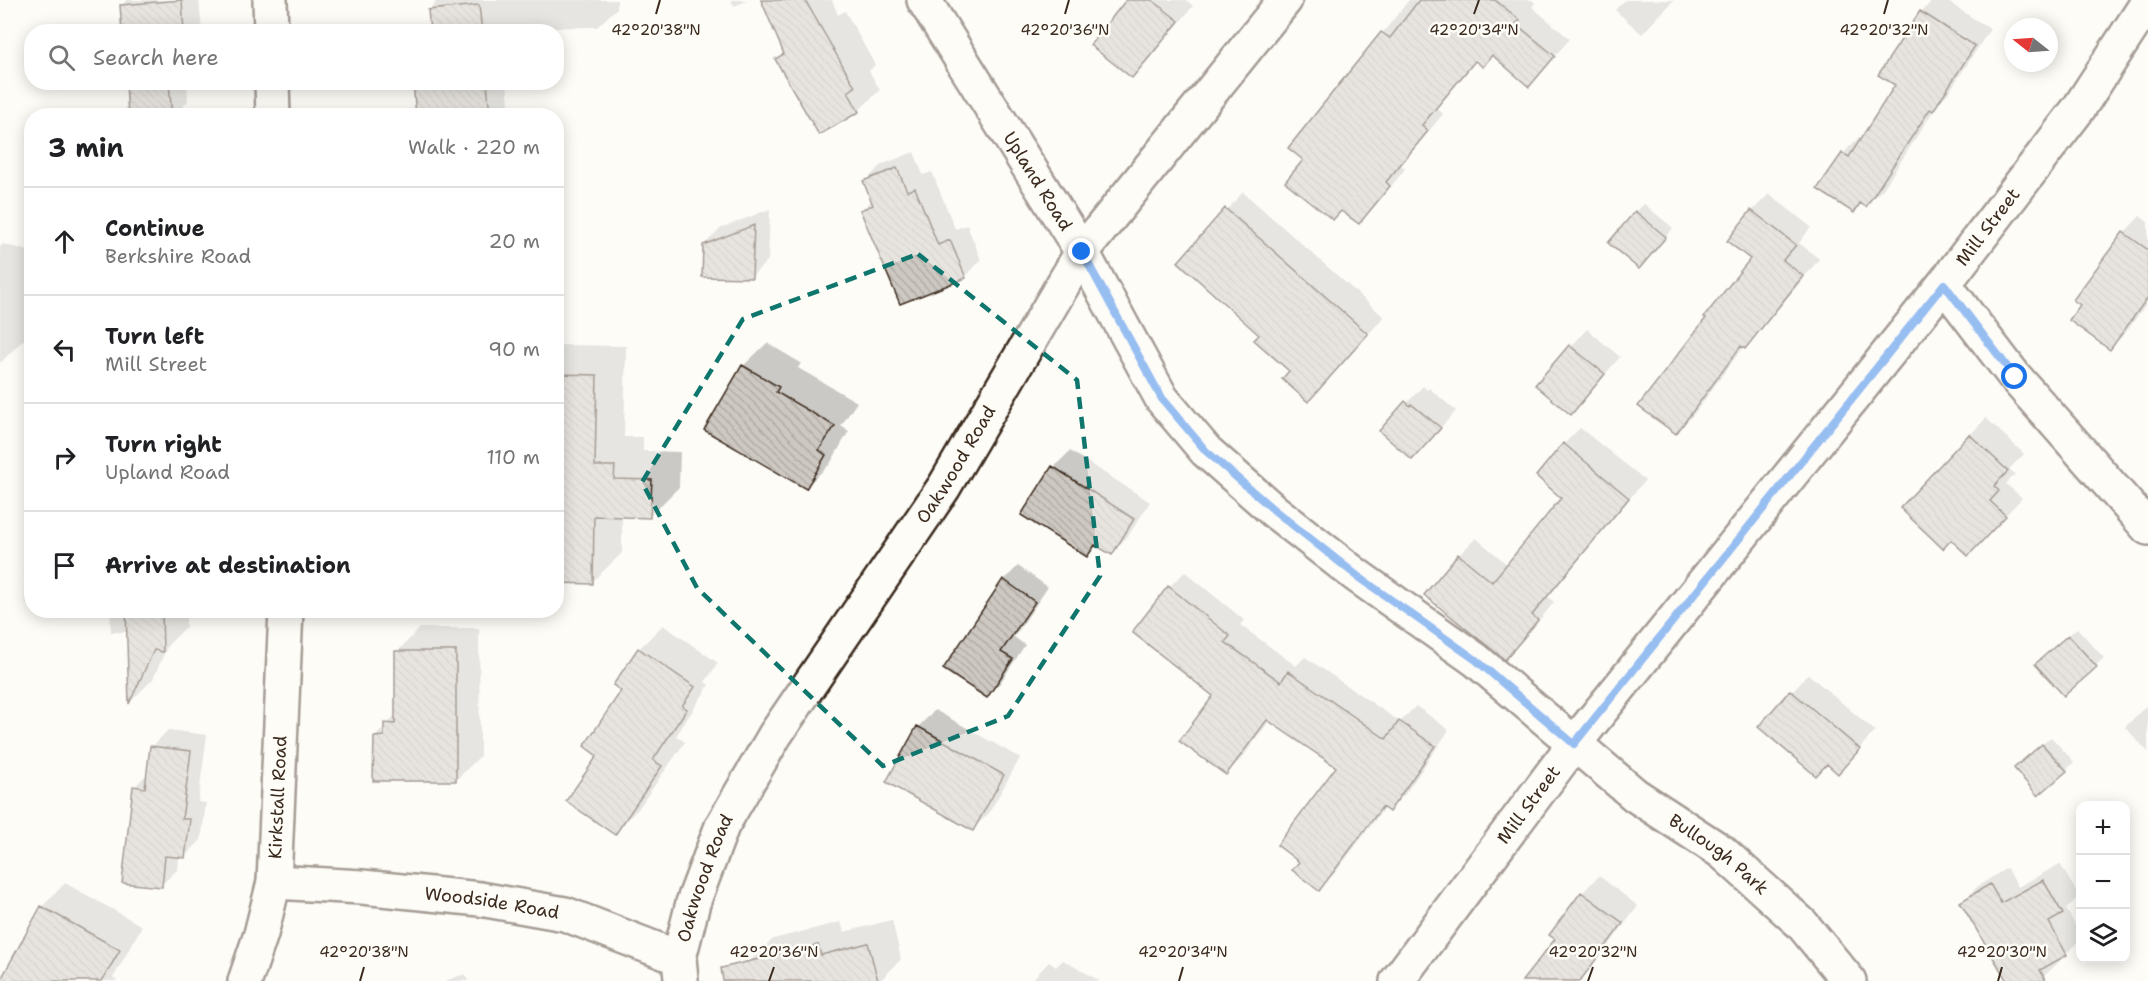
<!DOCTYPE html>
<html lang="en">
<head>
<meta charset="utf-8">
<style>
	:root { --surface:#fff; --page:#f6f6f6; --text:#202124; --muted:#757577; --line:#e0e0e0 }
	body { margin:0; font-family:"Shantell Sans",sans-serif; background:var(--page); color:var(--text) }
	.controls { position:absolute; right:18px; bottom:18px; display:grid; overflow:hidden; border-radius:12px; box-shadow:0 3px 15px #0003 }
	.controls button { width:54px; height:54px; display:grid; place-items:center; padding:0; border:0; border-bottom:2px solid var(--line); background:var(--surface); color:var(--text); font:30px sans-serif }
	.compass { position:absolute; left:2004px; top:18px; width:54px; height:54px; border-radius:50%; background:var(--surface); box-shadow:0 3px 15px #0003; rotate:287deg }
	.stop { position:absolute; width:18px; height:18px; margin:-14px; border:4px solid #1a73e8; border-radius:50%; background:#fff }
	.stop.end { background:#1a73e8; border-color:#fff; box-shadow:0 2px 6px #0008 }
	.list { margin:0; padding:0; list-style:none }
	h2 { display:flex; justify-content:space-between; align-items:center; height:78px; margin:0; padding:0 24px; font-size:26px }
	h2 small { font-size:20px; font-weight:400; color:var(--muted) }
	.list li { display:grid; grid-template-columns:39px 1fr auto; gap:18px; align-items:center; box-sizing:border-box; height:108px; padding:0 24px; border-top:2px solid var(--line) }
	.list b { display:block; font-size:22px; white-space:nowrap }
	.list p { margin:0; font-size:20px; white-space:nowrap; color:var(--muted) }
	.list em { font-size:20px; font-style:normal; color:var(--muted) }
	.icon { flex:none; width:33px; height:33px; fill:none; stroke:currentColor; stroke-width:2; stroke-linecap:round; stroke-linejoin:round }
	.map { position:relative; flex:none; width:2148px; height:981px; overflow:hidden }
	.search { position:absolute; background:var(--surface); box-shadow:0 3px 15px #0003; left:24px; top:24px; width:540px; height:66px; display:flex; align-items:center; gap:15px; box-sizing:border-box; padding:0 21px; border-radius:24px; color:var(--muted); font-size:22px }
	.panel { position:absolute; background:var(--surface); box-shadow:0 3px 15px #0003; left:24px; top:108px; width:540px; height:510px; border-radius:24px }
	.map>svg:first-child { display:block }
</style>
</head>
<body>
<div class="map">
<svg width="2148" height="981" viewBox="0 0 2148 981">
	<defs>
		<pattern id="building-back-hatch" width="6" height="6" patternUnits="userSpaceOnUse" patternTransform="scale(1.5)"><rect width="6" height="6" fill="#cdc8c2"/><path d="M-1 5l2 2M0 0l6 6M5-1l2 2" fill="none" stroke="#b1aca6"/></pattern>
	</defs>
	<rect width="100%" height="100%" fill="#fdfcf7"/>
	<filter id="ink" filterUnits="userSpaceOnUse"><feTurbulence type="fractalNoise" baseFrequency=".0167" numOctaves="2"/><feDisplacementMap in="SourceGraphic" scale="12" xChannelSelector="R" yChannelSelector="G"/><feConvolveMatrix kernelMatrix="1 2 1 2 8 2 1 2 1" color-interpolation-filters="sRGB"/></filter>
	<g filter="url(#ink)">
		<path fill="#0003" d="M127 0H199L202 32H124L122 5Z
			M435 0H617V8L597 27 502 28V32H426L431 26 429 10 435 4Z
			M731 0H750L734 6Z
			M763 0H832L838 15 845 11 875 65 869 71 880 90 858 111 820 133 777 59 785 51Z
			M1128 0H1186L1193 6 1147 62 1132 76Z
			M1409 0H1532L1535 3 1532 7 1570 39 1529 84 1494 55 1483 65 1476 60 1437 108 1443 114 1401 165 1405 169 1375 206 1358 222 1305 160 1290 148Z
			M1625 0H1674L1642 34 1615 10Z
			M1933 0H1945L1990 29 1949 92 1939 102 1883 189 1866 205 1862 202 1853 211 1843 154 1859 137 1862 139 1897 85 1921 12Z
			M127 82H187L188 101 173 116H130Z
			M415 82H507L510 116H418Z
			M914 152 923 175 932 172 955 229 967 225 981 260 965 277 862 210 872 200 865 182 881 165Z
			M1243 192 1384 317 1308 400 1291 371 1261 335 1180 262Z
			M1769 194 1811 227 1799 243 1819 259 1761 330 1744 346 1693 415 1676 432 1752 259 1729 240 1752 211Z
			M1644 204 1673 228 1647 259 1636 212Z
			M770 209 768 260 751 277 704 245 721 228Z
			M2140 216 2148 222V301L2127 331 2110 348 2082 305 2124 233Z
			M3 244 32 252V339L28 342 23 340 0 363V247Z
			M1587 329 1620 357 1571 413 1537 385Z
			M767 343 801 363 798 368 857 402 841 426 849 431 830 464 806 487 743 366Z
			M556 345 626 346 624 437H643V451L680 452 679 487 650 516H622V553L592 582 556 581Z
			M1423 386 1427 390 1429 388 1456 411 1412 458 1381 431Z
			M1986 418 2024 454 2009 469 2015 474 2006 484 2022 498 1985 537 1951 539 1902 508Z
			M1580 428 1645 480 1548 597 1554 602 1522 642 1505 658 1426 595 1459 555 1476 538 1508 565 1563 498 1564 444Z
			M1070 451 1150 502 1128 536 1111 553 1098 545 1087 555 1054 467Z
			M32 550V604H26L24 557Z
			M1018 566 1048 587 1014 637 1025 645 1000 683 986 696 1004 580Z
			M1185 572 1244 620 1240 625 1296 666 1305 657 1400 722 1416 706 1449 730 1405 794 1389 810 1385 807 1335 873 1319 889 1301 862 1338 767 1270 720 1242 758 1226 773 1215 695 1169 587Z
			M110 610H186V627L168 645 153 679 131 701 128 632H111Z
			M663 625 718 663 705 682 709 685 676 736 685 742 638 809 614 833 599 755 639 649Z
			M420 628H479L480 756 456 780 375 737 397 713V652Z
			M2077 628 2104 658 2064 694 2045 656Z
			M1808 674 1875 731 1838 772 1828 763 1760 727Z
			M2148 704V752L2125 727Z
			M935 710 1020 758 989 813 973 829 918 727Z
			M168 730 207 735 198 802 206 803 201 840 184 857 179 856 178 869 161 885 134 787 148 773 152 747Z
			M2051 737 2074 762 2066 770 2024 760Z
			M2060 864 2079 896 2066 909 2080 934V939L2066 954 2058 958 2060 961 2043 977 2037 981H2009L1962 902 1978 886 2007 868 2018 887Z
			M1599 876 1638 906 1605 950 1578 981H1524L1557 939 1582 893Z
			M65 883 142 926 113 978 118 981H0L42 907Z
			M892 920 901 959 880 981H754L749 962 773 939 841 922 844 932Z
			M1063 960 1100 981H1031L1049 962 1056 967Z
			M465 974 468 981H444Z"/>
		<path fill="url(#building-back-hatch)" stroke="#3b2a1e" stroke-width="1.5" d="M182 0 184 32H122L120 5Z
			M761 0H805L855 87 848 92 859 112 819 135 775 59 784 54Z
			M1126 0H1152L1179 21 1132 78 1090 45Z
			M1419 0H1495L1520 20 1516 24 1555 56 1529 87 1492 55 1483 67 1475 61 1422 125 1428 131 1386 182 1390 186 1359 224 1341 211 1333 220 1285 182 1303 160 1288 148 1381 32 1390 38Z
			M479 5 482 32H430L428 10Z
			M1920 11 1975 46 1933 111 1930 109 1866 207 1860 203 1854 213 1817 189 1842 153 1849 157 1895 85 1878 75Z
			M126 82H183L169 83 172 116H128Z
			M413 82H487L490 116H416Z
			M897 168 907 191 915 188 938 245 950 240 966 278 900 304 860 210 873 205 863 181Z
			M1225 208 1368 334 1308 402 1282 379 1289 371 1254 340 1259 335 1178 262Z
			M1751 210 1796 245 1783 260 1803 276 1745 349 1741 346 1676 434 1638 406 1706 318 1704 317 1750 259 1727 241Z
			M1635 211 1666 237 1639 269 1608 243Z
			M754 225 752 278 702 277 703 245Z
			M2123 232 2148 250V297L2110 350 2069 320 2080 305 2073 300Z
			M1569 345 1605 374 1571 415 1535 385Z
			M742 365 779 387 776 392 835 426 819 450 826 455 806 489 704 430Z
			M556 374 597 375 595 466H615L614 479 652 480 650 518 594 516 593 584 556 583Z
			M1405 401 1410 406 1411 404 1441 428 1412 460 1379 431Z
			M1969 434 2008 471 1994 486 1999 491 1990 501 2006 516 1968 556 1951 540 1943 549 1900 508Z
			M1563 443 1629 498 1532 615 1538 620 1505 660 1424 595 1458 554 1492 582 1561 498 1536 476Z
			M1052 466 1134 519 1112 555 1095 545 1087 557 1021 515Z
			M1003 579 1035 602 1001 652 1013 659 987 698 943 669Z
			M1168 586 1230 636 1225 642 1281 682 1288 671 1386 739 1399 721 1435 746 1389 812 1382 807 1319 891 1292 870 1299 862 1277 845 1336 767 1267 720 1226 775 1179 741 1213 696 1132 632Z
			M126 610H162L163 652 154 650 129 704Z
			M2068 635 2097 667 2064 696 2035 664Z
			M638 648 695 687 682 706 687 709 653 760 662 766 615 835 566 801 597 756 584 746 621 691 613 685Z
			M395 651H456V781H373L374 737 384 736V723L395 724Z
			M1790 690 1860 749 1838 774 1827 764 1816 776 1758 727Z
			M917 726 1004 775 973 831 886 782Z
			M2042 744 2067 771 2038 796 2014 768Z
			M150 746 191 751 182 819H190L185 858 165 856 162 887 122 883 133 786 145 788Z
			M2043 880 2063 914 2049 922 2067 955 2040 970 2046 981H2007L1960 902 1990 884 2001 903Z
			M1581 892 1623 923 1580 981H1522L1555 939 1549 935Z
			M41 906 120 950 102 981H0Z
			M868 943 878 981H723L721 968 818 945 821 955Z"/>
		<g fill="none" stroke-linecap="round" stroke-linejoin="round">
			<defs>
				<g id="minor">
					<path d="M270 0 271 32"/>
					<path id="s1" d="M924 0 1082 252 1162 399 1206 451 1274 511 1356 575 1476 660 1635 795 1722 852 1802 924 1849 981"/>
					<path d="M272 82 273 116"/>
					<path d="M1944 284 2015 377 2148 528"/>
					<path id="s2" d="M274 882 362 887 480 899 565 914 679 958 681 979"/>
					<path id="s3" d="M679 958 693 903 722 826 775 735 944 487 1082 252 1285 0"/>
					<path id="s4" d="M245 981 261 934 274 882 286 610"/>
				</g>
				<g id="tertiary">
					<path id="s5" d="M1397 981 1574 744 1944 284 2079 108 2148 2"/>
				</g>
			</defs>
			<use href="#minor" stroke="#3b2a1e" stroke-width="38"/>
			<use href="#tertiary" stroke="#3b2a1e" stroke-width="38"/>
			<use href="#minor" stroke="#fdfcf7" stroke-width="33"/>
			<use href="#tertiary" stroke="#fdfcf7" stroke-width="33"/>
		</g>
	</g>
	<g fill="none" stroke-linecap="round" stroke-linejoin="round" filter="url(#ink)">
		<path stroke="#1a73e8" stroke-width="8" d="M1082 252 1162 399 1206 451 1274 510 1356 575 1476 660 1574 744 1944 284 2015 377"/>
	</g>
	<path d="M0 0H2148V981H0ZM918 254 1077 380 1100 576 1008 716 883 766 697 588 642 482 743 319Z" fill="#fdfcf7" fill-opacity=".55" fill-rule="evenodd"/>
	<path fill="none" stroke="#0f766e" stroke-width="4.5" stroke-dasharray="12 8" stroke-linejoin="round" d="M918 254 1077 380 1100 576 1008 716 883 766 697 588 642 482 743 319Z"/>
	<path fill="none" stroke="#3b2a1e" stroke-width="2" d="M656 14 660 0M1065 14 1069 0M1474 14 1479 0M1884 14 1888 0M360 981 364 967M769 981 774 967M1179 981 1183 967M1588 981 1593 967M1998 981 2002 967"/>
	<g text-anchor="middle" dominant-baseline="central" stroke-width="5" stroke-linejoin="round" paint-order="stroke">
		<g font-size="18" fill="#3b2a1e" stroke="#fdfcf7">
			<text stroke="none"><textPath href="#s1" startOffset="214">Upland Road</textPath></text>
			<text stroke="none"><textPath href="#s5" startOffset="958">Mill Street</textPath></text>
			<text stroke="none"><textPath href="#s3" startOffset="570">Oakwood Road</textPath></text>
			<text stroke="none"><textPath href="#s4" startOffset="188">Kirkstall Road</textPath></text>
			<text stroke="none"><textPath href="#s5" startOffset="220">Mill Street</textPath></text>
			<text stroke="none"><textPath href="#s1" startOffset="1186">Bullough Park</textPath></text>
			<text stroke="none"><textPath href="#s3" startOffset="84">Oakwood Road</textPath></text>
			<text stroke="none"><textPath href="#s2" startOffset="219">Woodside Road</textPath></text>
		</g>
	</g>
	<g font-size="15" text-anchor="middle" fill="#3b2a1e" stroke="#fdfcf7" stroke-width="5" stroke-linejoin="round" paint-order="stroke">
		<text x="656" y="35">42°20'38"N</text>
		<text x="1065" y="35">42°20'36"N</text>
		<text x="1474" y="35">42°20'34"N</text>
		<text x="1884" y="35">42°20'32"N</text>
		<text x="364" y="957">42°20'38"N</text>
		<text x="774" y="957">42°20'36"N</text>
		<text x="1183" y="957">42°20'34"N</text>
		<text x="1593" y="957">42°20'32"N</text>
		<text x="2002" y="957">42°20'30"N</text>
	</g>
</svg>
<div class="controls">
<button>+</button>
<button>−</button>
<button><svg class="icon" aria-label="layers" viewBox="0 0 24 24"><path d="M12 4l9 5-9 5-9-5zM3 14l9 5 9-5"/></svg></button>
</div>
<svg class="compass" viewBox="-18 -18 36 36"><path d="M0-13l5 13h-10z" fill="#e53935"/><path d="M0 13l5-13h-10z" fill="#757577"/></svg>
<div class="stop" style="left:2015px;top:377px"></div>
<div class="stop end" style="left:1082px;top:252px"></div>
<div class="search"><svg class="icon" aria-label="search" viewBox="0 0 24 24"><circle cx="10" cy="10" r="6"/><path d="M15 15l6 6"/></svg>Search here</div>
<section class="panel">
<h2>3 min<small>Walk · 220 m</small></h2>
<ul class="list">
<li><svg class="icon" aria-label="ahead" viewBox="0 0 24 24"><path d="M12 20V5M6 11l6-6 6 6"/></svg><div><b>Continue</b><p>Berkshire Road</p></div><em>20 m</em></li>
<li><svg class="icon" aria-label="left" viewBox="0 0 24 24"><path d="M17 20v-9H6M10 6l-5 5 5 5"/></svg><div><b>Turn left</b><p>Mill Street</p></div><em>90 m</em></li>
<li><svg class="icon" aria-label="right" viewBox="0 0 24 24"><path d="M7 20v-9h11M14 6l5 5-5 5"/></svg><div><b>Turn right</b><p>Upland Road</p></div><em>110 m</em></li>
<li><svg class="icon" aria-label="arrive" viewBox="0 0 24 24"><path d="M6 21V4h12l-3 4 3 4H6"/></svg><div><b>Arrive at destination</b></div></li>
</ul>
</section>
</div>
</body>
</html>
